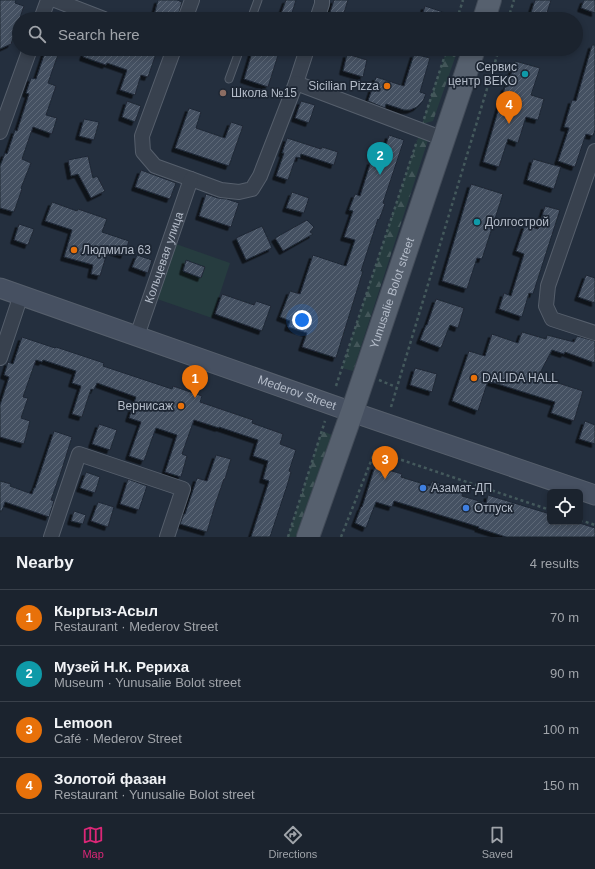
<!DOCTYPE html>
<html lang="en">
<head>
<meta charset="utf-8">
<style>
	:root { --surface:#1b232e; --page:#242b36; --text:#f1f3f6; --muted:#a0a4aa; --line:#39404a; --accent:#db2777 }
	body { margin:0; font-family:Arial,sans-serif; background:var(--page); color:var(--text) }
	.controls { position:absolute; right:12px; bottom:12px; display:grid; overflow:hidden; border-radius:6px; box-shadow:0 2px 6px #0003 }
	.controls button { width:36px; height:36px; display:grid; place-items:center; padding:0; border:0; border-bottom:1px solid var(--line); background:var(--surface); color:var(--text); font:20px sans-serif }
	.you { position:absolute; left:302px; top:320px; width:14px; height:14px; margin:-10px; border:3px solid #fff; border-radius:50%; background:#1a73e8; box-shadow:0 0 0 6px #1a73e833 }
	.badge { display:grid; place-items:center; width:26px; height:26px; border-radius:50%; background:var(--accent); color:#fff; font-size:13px; font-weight:700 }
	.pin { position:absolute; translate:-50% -33px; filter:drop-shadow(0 1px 2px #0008) }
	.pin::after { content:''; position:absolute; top:21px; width:14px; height:12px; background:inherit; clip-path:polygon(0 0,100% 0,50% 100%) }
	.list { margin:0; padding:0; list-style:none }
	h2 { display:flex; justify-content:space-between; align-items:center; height:52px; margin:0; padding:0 16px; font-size:17px }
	h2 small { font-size:13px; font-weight:400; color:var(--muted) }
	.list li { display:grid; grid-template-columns:26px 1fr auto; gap:12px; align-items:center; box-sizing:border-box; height:56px; padding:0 16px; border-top:1px solid var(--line) }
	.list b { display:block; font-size:15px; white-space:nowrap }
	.list p { margin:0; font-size:13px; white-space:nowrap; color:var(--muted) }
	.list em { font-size:13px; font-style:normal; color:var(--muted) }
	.icon { flex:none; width:22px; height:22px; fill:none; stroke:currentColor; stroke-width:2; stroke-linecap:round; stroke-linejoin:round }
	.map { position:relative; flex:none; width:595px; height:537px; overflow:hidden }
	.search { position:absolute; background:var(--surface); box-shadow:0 2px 6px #0003; left:12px; right:12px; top:12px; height:44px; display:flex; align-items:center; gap:10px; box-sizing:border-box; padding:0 14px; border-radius:22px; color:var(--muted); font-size:15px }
	.sheet { height:276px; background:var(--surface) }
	nav { display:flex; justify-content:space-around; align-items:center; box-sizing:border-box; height:56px; border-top:1px solid var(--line); background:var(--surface); font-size:11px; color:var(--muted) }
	nav a { display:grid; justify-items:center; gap:2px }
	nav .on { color:var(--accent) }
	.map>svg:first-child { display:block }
</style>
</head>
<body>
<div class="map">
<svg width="595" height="537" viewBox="0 0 595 537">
	<defs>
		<pattern id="forest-firs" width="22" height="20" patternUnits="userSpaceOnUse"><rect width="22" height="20" fill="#263c3f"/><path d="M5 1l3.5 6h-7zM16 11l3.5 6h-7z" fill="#435659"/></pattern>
		<pattern id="building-hatch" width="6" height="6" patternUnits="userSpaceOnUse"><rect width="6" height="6" fill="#455162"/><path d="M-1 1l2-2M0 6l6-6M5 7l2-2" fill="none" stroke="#5d6877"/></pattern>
		<filter id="shadow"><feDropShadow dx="-3.5" dy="3.5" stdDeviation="0" flood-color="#0009"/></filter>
	</defs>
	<rect width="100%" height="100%" fill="#242f3e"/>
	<path fill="#263c3f" d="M176 244 230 263 212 318 157 299Z"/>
	<path fill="url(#forest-firs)" d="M447 49H458L433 121 422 124Z
		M419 135 428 140 353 371 342 368Z
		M322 431 332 435 297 537H288Z"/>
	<path fill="url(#building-hatch)" stroke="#1f2835" filter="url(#shadow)" d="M0 0H16L15 3 24 6 11 44 0 49Z
		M158 0H177L182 2 177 19H153Z
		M286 0H296L291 16 281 14Z
		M334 0H348L342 19H328Z
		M535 0H551L545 19H529Z
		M584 0H595V13L581 8Z
		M425 6 458 17V19H421Z
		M592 45H595V130L593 136 586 134 575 167 558 161 569 128 564 127 572 100 576 101Z
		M46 49H60L48 83 56 86 46 115 57 118 52 134 33 127 22 159 31 163 21 188 22 189 14 212 0 208V166L5 153 7 154 15 130 17 131 29 94 26 93 31 78 36 79Z
		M86 49H150L157 51 148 77 141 75 135 95 120 90 127 70 107 63 106 65 83 57Z
		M253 49H280L268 87 244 79Z
		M347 54 367 60 363 77 343 71Z
		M414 54 430 58 420 92 426 94 423 101 417 107 410 110H404L386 104 385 108 368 101 376 77 404 86Z
		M515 61 540 68 531 95 544 99 538 120 526 117 518 143 508 139 499 167 483 162 505 87H507Z
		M127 101 141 106 135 122 122 117Z
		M301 101 315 105 309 123 295 118Z
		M189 108 201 112 196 128 225 138 231 122 243 126 229 166 175 148Z
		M84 119 99 122 94 140 79 136Z
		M389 135 404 140 383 203 385 204 379 220 378 219 361 271H363L336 358 302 347 307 333 288 327 290 321 280 317 290 291 300 294 313 255 346 266 355 240 344 237 353 211 349 210 355 194 360 196 371 161 380 164Z
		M287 138 321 149 322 147 338 152 334 165 301 154 300 158 296 157 288 180 276 176 284 153H282Z
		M88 156 93 178 97 176 105 191 91 198 78 174 71 176 68 160Z
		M533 159 561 167 554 189 527 180Z
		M141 170 176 183 170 199 135 187Z
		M471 184 503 194 482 259 477 258 467 289 442 281Z
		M292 192 309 198 304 213 286 208Z
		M206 194 218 198 227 199 239 203 231 227 199 216Z
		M52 202 77 211 78 209 107 219 102 232 129 241 124 255 108 250 100 276 91 274 93 265 64 257 72 230 45 221Z
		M545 206 560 210 533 294 529 293 522 317 499 309 504 293 511 296 524 254 516 251 525 225 538 229Z
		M307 220 314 227 310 232 313 234 283 251 275 238Z
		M19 224 34 229 28 245 14 240Z
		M262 226 272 248 246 260 236 238Z
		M137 255 152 260 148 273 132 267Z
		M186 260 205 267 201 278 183 271Z
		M586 275 595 278V303L578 297Z
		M222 294 254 305 256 301 271 306 262 331 215 314Z
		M436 299 464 308 458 328 450 325 441 348 420 340 426 325H427Z
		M522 332 546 339 547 335 574 342 577 336 595 341V363L565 352 564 354 552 350 539 375 556 380 555 382 583 391 574 421 551 413 555 402 488 381 478 411 452 401 469 351 485 356 492 334 518 343Z
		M22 337 55 348 56 347 104 363 103 366 172 389 173 386 202 396 200 402 253 420 252 423 283 434 280 444 296 450 289 471 291 472 287 486 270 537H251L269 481 263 479 268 461 253 456 258 440 219 427V428L194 420 182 454 187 456 181 477 165 472 177 435 156 428 144 461 129 456 141 422 129 418 136 397 97 383 94 390 91 389 82 417 72 414 81 386 72 383 76 371 43 360 42 362 36 360 23 397 28 398 21 418 30 421 24 444 0 437V405L9 377 4 375 8 362 13 364Z
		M415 368 437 374 432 392 410 385Z
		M585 421 595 425V444L579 439Z
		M99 424 117 430 110 450 92 444Z
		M54 431 72 437 62 469 51 500 54 501 49 517 5 502 2 511H0V481L11 484 10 486 32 494 34 488H35Z
		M216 455 231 459 225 479H224L215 505 207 532 180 524 184 514H185L197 478 207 481Z
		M375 466 402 474 401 477 430 486 432 481 463 491 462 496 486 503 488 495 550 514V522H576L595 528V537H506L478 528 479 527 394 501 392 507 376 502 366 528 355 523 361 507H362Z
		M86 472 100 477 95 493 80 488Z
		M128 479 147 486 139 510 120 504Z
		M98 502 114 507 108 527 91 521Z
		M74 511 86 515 83 524 71 521Z"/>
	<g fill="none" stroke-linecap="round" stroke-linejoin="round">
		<defs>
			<path id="lane" d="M251 19 258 0
				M229 79 240 49"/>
			<g id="street">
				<path d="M55 0 104 19"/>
				<path d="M41 19 48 0"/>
				<path d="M185 19 192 0"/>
				<path d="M317 19 322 4V0"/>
				<path d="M174 49 142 136 143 152 155 166 191 179 221 190 239 192 252 189 260 176 296 83 307 49"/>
				<path d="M296 83 444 139"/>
				<path d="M0 132 30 49"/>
				<path d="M595 151 548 286 546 306 552 319 595 333"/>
				<path id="s1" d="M137 336 191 179"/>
				<path d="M0 358 21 295"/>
				<path d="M51 537 79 454 183 489 167 537"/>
			</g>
			<g id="secondary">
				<path id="s2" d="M0 288 352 412 595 495"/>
			</g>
			<g id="primary">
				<path d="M484 19 490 0"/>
				<path id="s3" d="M308 537 352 412 474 49"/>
			</g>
		</defs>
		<use href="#lane" stroke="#565f6c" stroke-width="9"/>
		<use href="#street" stroke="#565f6c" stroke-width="16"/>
		<use href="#secondary" stroke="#565f6c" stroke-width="21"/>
		<use href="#primary" stroke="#414a57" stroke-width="24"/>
		<path stroke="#44595c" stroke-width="2.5" stroke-dasharray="3 3" stroke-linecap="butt" d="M457 19 463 0
			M508 19 514 0
			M424 119 447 49
			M379 380 396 387
			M336 386 417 141
			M391 407 499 49
			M580 520 595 525
			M288 537 325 421
			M341 537 375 451 550 510"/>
		<use href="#lane" stroke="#38414e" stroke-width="7"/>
		<use href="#street" stroke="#38414e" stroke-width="14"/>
		<use href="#secondary" stroke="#465061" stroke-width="19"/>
		<use href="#primary" stroke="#56606e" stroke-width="22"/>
	</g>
	<g fill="#0f9aa8" stroke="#1d2633" stroke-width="1.5">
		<circle cx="525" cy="74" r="4"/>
		<circle cx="477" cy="222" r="4"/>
	</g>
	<g fill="#e8710a" stroke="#1d2633" stroke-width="1.5">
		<circle cx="387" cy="86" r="4"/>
		<circle cx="74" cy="250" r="4"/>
		<circle cx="474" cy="378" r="4"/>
		<circle cx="181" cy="406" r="4"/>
	</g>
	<circle fill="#8d6e63" stroke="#1d2633" stroke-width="1.5" cx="223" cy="93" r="4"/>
	<g fill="#3f7fe0" stroke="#1d2633" stroke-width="1.5">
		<circle cx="423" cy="488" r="4"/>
		<circle cx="466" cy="508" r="4"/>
	</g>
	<g text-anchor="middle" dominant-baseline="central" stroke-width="3.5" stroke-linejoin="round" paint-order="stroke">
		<g font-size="12" fill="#b4bcc9" stroke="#1d2633" text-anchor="start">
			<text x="517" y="67" text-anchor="end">Сервис<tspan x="517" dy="14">центр BEKO</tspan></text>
			<text x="379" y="86" text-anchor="end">Sicilian Pizza</text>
			<text x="231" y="93">Школа №15</text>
			<text x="485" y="222">Долгострой</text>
			<text x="82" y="250">Людмила 63</text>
			<text x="482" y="378">DALIDA HALL</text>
			<text x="173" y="406" text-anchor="end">Вернисаж</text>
			<text x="431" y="488">Азамат-ДП</text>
			<text x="474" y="508">Отпуск</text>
		</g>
		<g font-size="12" fill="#b4bcc9" stroke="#1d2633">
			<text stroke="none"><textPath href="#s1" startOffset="83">Кольцевая улица</textPath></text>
			<text stroke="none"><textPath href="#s3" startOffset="258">Yunusalie Bolot street</textPath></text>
			<text stroke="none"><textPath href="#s2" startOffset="315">Mederov Street</textPath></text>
		</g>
	</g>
</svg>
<div class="controls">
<button><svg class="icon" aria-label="locate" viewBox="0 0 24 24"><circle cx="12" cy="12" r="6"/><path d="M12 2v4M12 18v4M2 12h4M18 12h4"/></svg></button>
</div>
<div class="you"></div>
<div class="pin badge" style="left:195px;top:398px;background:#e8710a">1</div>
<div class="pin badge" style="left:380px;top:175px;background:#0f9aa8">2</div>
<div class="pin badge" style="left:385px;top:479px;background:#e8710a">3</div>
<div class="pin badge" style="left:509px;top:124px;background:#e8710a">4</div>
<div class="search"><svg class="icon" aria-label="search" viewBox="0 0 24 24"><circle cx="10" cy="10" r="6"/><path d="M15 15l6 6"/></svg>Search here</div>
</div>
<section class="sheet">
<h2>Nearby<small>4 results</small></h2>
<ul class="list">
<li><span class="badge" style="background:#e8710a">1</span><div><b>Кыргыз-Асыл</b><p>Restaurant · Mederov Street</p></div><em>70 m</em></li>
<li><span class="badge" style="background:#0f9aa8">2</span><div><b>Музей Н.К. Рериха</b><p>Museum · Yunusalie Bolot street</p></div><em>90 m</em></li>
<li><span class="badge" style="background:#e8710a">3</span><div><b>Lemoon</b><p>Café · Mederov Street</p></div><em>100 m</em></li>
<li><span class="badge" style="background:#e8710a">4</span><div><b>Золотой фазан</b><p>Restaurant · Yunusalie Bolot street</p></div><em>150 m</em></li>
</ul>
</section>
<nav>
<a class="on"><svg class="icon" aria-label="map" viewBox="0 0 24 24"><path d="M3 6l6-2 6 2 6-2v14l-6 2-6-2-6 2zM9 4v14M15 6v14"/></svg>Map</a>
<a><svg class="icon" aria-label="directions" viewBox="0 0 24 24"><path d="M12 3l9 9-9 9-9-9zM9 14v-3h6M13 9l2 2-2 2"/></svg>Directions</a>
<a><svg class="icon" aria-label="saved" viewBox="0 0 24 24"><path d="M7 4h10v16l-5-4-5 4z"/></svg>Saved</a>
</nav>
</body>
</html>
